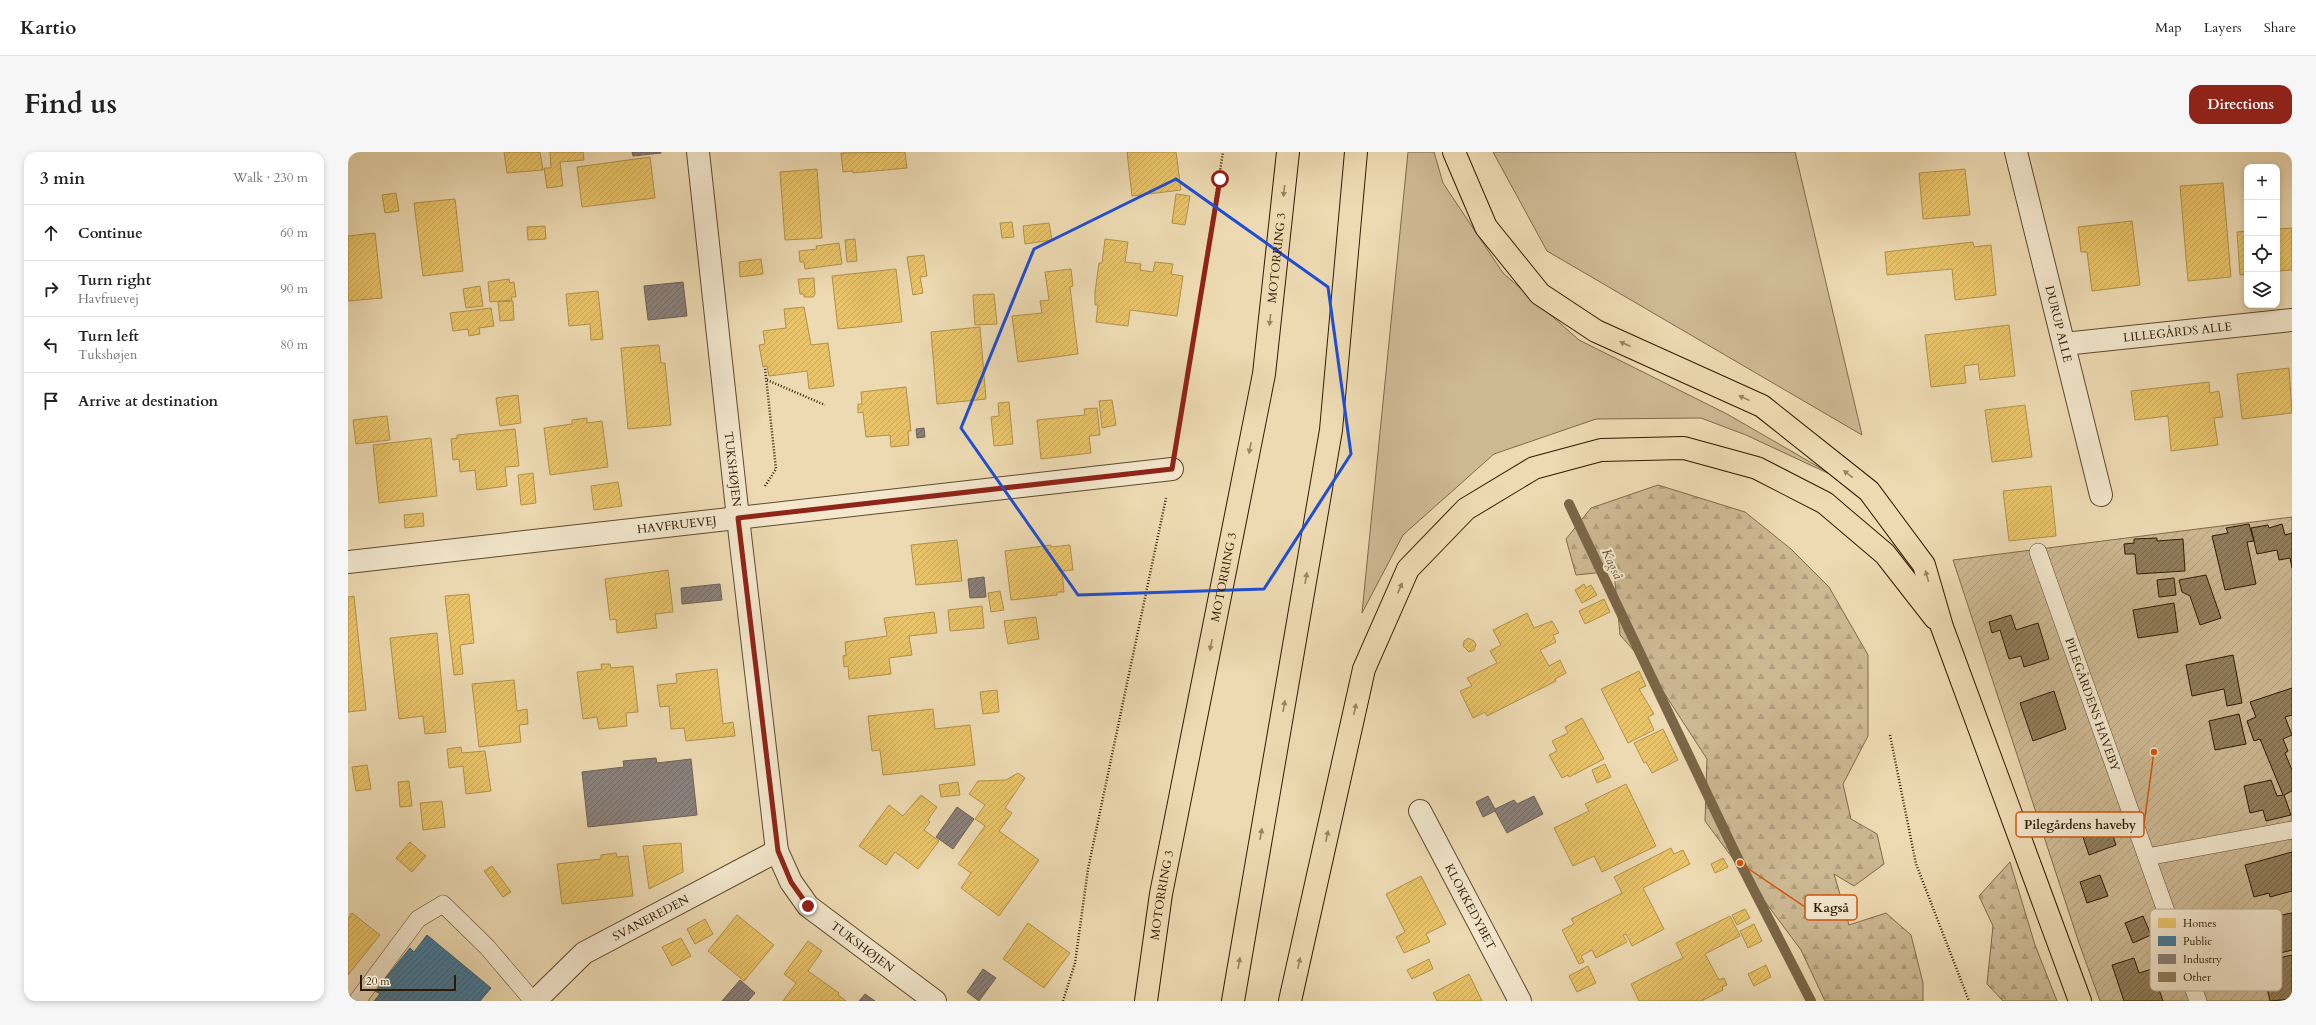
<!DOCTYPE html>
<html lang="en">
<head>
<meta charset="utf-8">
<style>
	:root { --surface:#fff; --page:#f6f6f6; --text:#222; --muted:#767676; --line:#e0e0e0; --accent:#8f2418 }
	body { margin:0; font-family:Cardo,serif; background:var(--page); color:var(--text) }
	.controls { position:absolute; right:12px; top:12px; display:grid; overflow:hidden; border-radius:8px; box-shadow:0 2px 6px #0003 }
	.controls button { width:36px; height:36px; display:grid; place-items:center; padding:0; border:0; border-bottom:1px solid var(--line); background:var(--surface); color:var(--text); font:20px sans-serif }
	.scale { position:absolute; left:12px; bottom:10px; width:96px; box-sizing:border-box; padding-left:4px; border:2px solid #2e1a00; border-top:0; font-size:11px; line-height:14px; white-space:nowrap; color:#2e1a00; -webkit-text-stroke:3px #f3e7cd; paint-order:stroke }
	.stop { position:absolute; width:12px; height:12px; margin:-9px; border:3px solid #8f2418; border-radius:50%; background:#fff }
	.stop.end { background:#8f2418; border-color:#fff; box-shadow:0 1px 4px #0008 }
	.list { margin:0; padding:0; list-style:none }
	h2 { display:flex; justify-content:space-between; align-items:center; height:52px; margin:0; padding:0 16px; font-size:17px }
	h2 small { font-size:13px; font-weight:400; color:var(--muted) }
	.list li { display:grid; grid-template-columns:26px 1fr auto; gap:12px; align-items:center; box-sizing:border-box; height:56px; padding:0 16px; border-top:1px solid var(--line) }
	.list b { display:block; font-size:15px; white-space:nowrap }
	.list p { margin:0; font-size:13px; white-space:nowrap; color:var(--muted) }
	.list em { font-size:13px; font-style:normal; color:var(--muted) }
	.icon { flex:none; width:22px; height:22px; fill:none; stroke:currentColor; stroke-width:2; stroke-linecap:round; stroke-linejoin:round }
	.map { position:relative; flex:none; width:1944px; height:849px; overflow:hidden; border-radius:12px }
	header { display:flex; align-items:center; gap:24px; box-sizing:border-box; height:56px; padding:0 20px; background:var(--surface); border-bottom:1px solid var(--line) }
	header strong { font-size:19px }
	nav { display:flex; gap:22px; margin-inline-start:auto; font-size:14px }
	.intro { display:flex; align-items:center; justify-content:space-between; box-sizing:border-box; height:96px; padding:0 24px }
	h1 { margin:0; font-size:28px }
	.button { padding:10px 18px; border-radius:12px; background:var(--accent); color:#fff; font-size:14px; font-weight:700 }
	main { display:flex; gap:24px; padding:0 24px }
	aside { flex:1; background:var(--surface); border-radius:12px; box-shadow:0 2px 6px #0003 }
	.map>svg:first-child { display:block }
</style>
</head>
<body>
<header>
<strong>Kartio</strong>
<nav><a>Map</a><a>Layers</a><a>Share</a></nav>
</header>
<div class="intro"><h1>Find us</h1><a class="button">Directions</a></div>
<main>
<aside>
<h2>3 min<small>Walk · 230 m</small></h2>
<ul class="list">
<li><svg class="icon" aria-label="ahead" viewBox="0 0 24 24"><path d="M12 20V5M6 11l6-6 6 6"/></svg><div><b>Continue</b></div><em>60 m</em></li>
<li><svg class="icon" aria-label="right" viewBox="0 0 24 24"><path d="M7 20v-9h11M14 6l5 5-5 5"/></svg><div><b>Turn right</b><p>Havfruevej</p></div><em>90 m</em></li>
<li><svg class="icon" aria-label="left" viewBox="0 0 24 24"><path d="M17 20v-9H6M10 6l-5 5 5 5"/></svg><div><b>Turn left</b><p>Tukshøjen</p></div><em>80 m</em></li>
<li><svg class="icon" aria-label="arrive" viewBox="0 0 24 24"><path d="M6 21V4h12l-3 4 3 4H6"/></svg><div><b>Arrive at destination</b></div></li>
</ul>
</aside>
<div class="map">
<svg width="1944" height="849" viewBox="0 0 1944 849">
	<defs>
		<pattern id="forest-firs" width="22" height="20" patternUnits="userSpaceOnUse"><rect width="22" height="20" fill="#cdb994"/><path d="M5 1l3.5 6h-7zM16 11l3.5 6h-7z" fill="#b09e7e"/></pattern>
		<pattern id="garden-furrows" width="10" height="10" patternUnits="userSpaceOnUse"><rect width="10" height="10" fill="#cdb994"/><path d="M-1 1l2-2M0 10L10 0M9 11l2-2" fill="none" stroke="#b09e7e"/></pattern>
		<pattern id="homes-hatch" width="6" height="6" patternUnits="userSpaceOnUse"><rect width="6" height="6" fill="#e9c46a"/><path d="M-1 1l2-2M0 6l6-6M5 7l2-2" fill="none" stroke="#c8a85a"/></pattern>
		<pattern id="public-hatch" width="6" height="6" patternUnits="userSpaceOnUse"><rect width="6" height="6" fill="#457b9d"/><path d="M-1 1l2-2M0 6l6-6M5 7l2-2" fill="none" stroke="#3a647e"/></pattern>
		<pattern id="industry-hatch" width="6" height="6" patternUnits="userSpaceOnUse"><rect width="6" height="6" fill="#8a817c"/><path d="M-1 1l2-2M0 6l6-6M5 7l2-2" fill="none" stroke="#716963"/></pattern>
		<pattern id="building-hatch" width="6" height="6" patternUnits="userSpaceOnUse"><rect width="6" height="6" fill="#917e5d"/><path d="M-1 1l2-2M0 6l6-6M5 7l2-2" fill="none" stroke="#77664a"/></pattern>
	</defs>
	<rect width="100%" height="100%" fill="#eddab2"/>
	<filter id="stains"><feTurbulence type="fractalNoise" baseFrequency=".005" numOctaves="4"/><feColorMatrix values="0 0 0 0 .2 0 0 0 0 .09 0 0 0 0 .02 0 0 0 .5 -.17"/></filter>
	<radialGradient id="worn" r=".72"><stop offset=".6" stop-color="#630" stop-opacity="0"/><stop offset="1" stop-color="#630" stop-opacity=".3"/></radialGradient>
	<path fill="#cdb994" stroke="#7e6a4a" d="M1060 0H1086L1095 31 1155 121 1231 188 1379 262 1488 325 1398 283 1353 266 1248 267 1146 302 1055 383 1014 461Z
		M1145 0H1447L1514 283 1199 99Z"/>
	<path fill="url(#forest-firs)" stroke="#7e6a4a" d="M1310 333 1397 360 1443 397 1481 435 1520 503V584L1495 632 1503 667 1529 682 1536 712 1506 734 1486 722 1501 773 1538 761 1563 783 1575 831V849H1477L1453 798 1357 669 1359 607 1296 510 1272 483 1266 419 1228 423 1218 387 1243 356Z
		M1662 710 1687 793 1709 849H1655L1639 832 1645 774 1631 744Z"/>
	<path fill="url(#garden-furrows)" stroke="#7e6a4a" d="M1944 365V849H1752L1731 791 1605 408Z"/>
	<path fill="url(#homes-hatch)" stroke="#b1914a" d="M156 0H192L195 18 159 21Z
		M202 0H235L236 8 212 10 215 34 199 36 196 16H203Z
		M557 0 559 16 505 21V19L495 20 493 1Z
		M779 0H828L833 38 784 44Z
		M302 5 307 46 234 55 229 15Z
		M469 17 474 86 437 88 432 20Z
		M1617 17 1622 63 1575 67 1571 21Z
		M1875 31 1883 125 1840 129 1832 34Z
		M48 41 51 59 37 61 34 43Z
		M828 42 842 44 837 73 824 71Z
		M107 47 115 119 75 124 66 51Z
		M1784 69 1792 133 1744 139 1739 100H1733L1730 75Z
		M664 70 666 85 654 86 652 71Z
		M701 71 704 88 677 92 675 74Z
		M197 74 198 87 180 88 179 75Z
		M1944 76V118L1929 119V77Z
		M1899 79V122L1892 123 1889 80Z
		M27 81 34 146 0 149V84Z
		M507 87 509 109 499 110 497 88Z
		M757 87 780 90 777 110 793 112 792 118 805 120 807 110 825 112 823 122 835 124 829 164 782 158 780 174 748 170 750 153H747V140L751 111H754Z
		M1625 90 1626 95 1643 93 1648 143 1607 148 1604 117 1539 123 1537 100Z
		M491 91 494 112 457 117 456 110H452L451 99 469 97 468 94Z
		M576 103 579 124 572 125 575 141 565 143 559 105Z
		M413 107 415 122 392 125 391 110Z
		M548 117 554 170 490 177 484 124Z
		M723 117 725 134 722 135 730 202 670 210 664 164 694 161 692 149 701 148 697 120Z
		M466 126 467 142 465 145H456V142H452L450 127Z
		M161 127 162 131 166 130 168 145H163L164 148 142 150 140 130Z
		M132 134 135 154 118 156 115 137Z
		M250 139 255 187 243 188 242 172 221 174 218 142Z
		M646 142 649 172 627 173 625 143Z
		M165 149 166 168 152 169 150 150Z
		M456 155 463 193 480 191 486 234 461 237 459 219 421 224 419 214 415 215 411 193 417 192 415 179 438 176 436 157Z
		M143 156 146 174 131 176 132 182 121 184 120 177 105 179 102 161Z
		M1661 173 1667 224 1632 228 1630 212 1616 214 1618 231 1583 235 1577 183Z
		M632 175 638 247 589 252 583 180Z
		M311 193 313 211H317L323 273 280 277 273 196Z
		M1941 216 1944 261 1894 267 1889 222Z
		M1861 230 1862 241 1871 239 1875 265 1866 266 1870 293 1823 299 1820 264 1787 268 1783 239Z
		M558 235 563 279H560L561 293 543 295 542 283 518 285 515 260 510 261V252H514L513 240Z
		M170 243 173 271 152 274 148 246Z
		M764 248 768 273 754 276 751 249Z
		M661 250 665 292 646 294 643 265 651 264 650 251Z
		M1677 253 1684 305 1644 310 1637 258Z
		M749 256 752 283 741 284 743 301 693 307 689 268 737 263 736 257Z
		M39 264 42 288 8 292 5 268Z
		M239 266V271L254 269 260 315 202 323 196 276 224 272V268Z
		M167 277 171 314 157 315 159 334 129 338 127 318 112 320 111 307 105 308 103 287 109 286V283Z
		M83 286 89 344 31 351 25 293Z
		M185 321 188 351 173 353 170 323Z
		M270 330 274 354 246 358 243 334Z
		M1703 334 1708 384 1661 389 1655 339Z
		M75 361 76 374 57 376 56 363Z
		M609 388 614 429 568 433 563 393Z
		M703 393V395L722 393 725 418 714 419 716 440H709V443L663 448 657 399Z
		M320 418 325 460 307 462 309 476 269 481 268 467 262 468 257 427Z
		M1236 432 1238 436 1243 433 1249 443 1234 451 1227 438Z
		M652 439 656 458 643 460 640 441Z
		M121 442 126 491 112 493 115 522 106 523 97 444Z
		M6 444 18 558 0 560V445Z
		M1256 447 1262 460 1237 472 1231 459Z
		M634 454 636 476 602 479 600 458Z
		M586 460 589 481 561 484 564 503 541 506 543 522 501 527 500 514 496 515 495 504 498 503 497 490 539 484 536 466Z
		M1179 461 1186 476 1204 469 1211 481 1205 483 1208 490 1192 498 1201 514 1212 508 1218 521 1207 527 1208 529 1139 564 1137 560 1125 566 1112 539 1124 534 1119 526 1149 511 1142 499 1153 493 1145 478Z
		M688 465 691 487 660 492 656 469Z
		M89 481 98 580 77 582 75 564 51 567 42 486Z
		M1120 486 1126 489 1128 493 1126 498 1121 500 1115 494 1116 489Z
		M253 512H262L263 516 285 514 290 560 278 561 279 574 251 577 249 565 235 567 229 520 254 517Z
		M369 517 375 572 385 570 387 584 338 589 336 576 323 577 321 554 312 555 309 533 329 531 328 522Z
		M1291 519 1298 534 1291 537 1306 562 1300 565 1306 578 1280 591 1253 537Z
		M166 528 169 559 179 557 180 572 171 573 173 590 131 595 124 532Z
		M649 538 651 560 635 562 632 540Z
		M585 557 587 577 622 573 627 613 535 623 532 598 524 599 520 564Z
		M1234 566 1256 607 1221 625 1220 623 1214 626 1201 603 1209 599 1204 589 1220 581 1217 575Z
		M1315 577 1330 608 1304 621 1298 610 1296 611 1286 591Z
		M113 595 114 601 137 599 143 639 118 642 115 614 101 616 99 597Z
		M1257 612 1263 625 1249 631 1244 618Z
		M19 613 23 637 8 639 4 615Z
		M670 621 677 626 657 656 664 661 651 679 691 708 651 764 613 736 623 721 610 712 637 674 627 667 637 653 621 642 630 629 658 628Z
		M61 629 64 654 52 655 50 630Z
		M610 630 612 643 593 645 591 633Z
		M1278 632 1308 694 1254 720 1246 704 1225 714 1206 676 1241 659 1237 652Z
		M573 643 589 655 580 668 582 670 576 678 591 689 570 717 547 700 538 713 511 694 541 653 555 664Z
		M94 649 97 675 75 678 72 651Z
		M62 690 78 704 64 720 48 706Z
		M333 691 335 720 301 737 295 694Z
		M1323 696 1326 702 1335 698 1342 712 1295 736 1316 777 1284 794 1278 782 1275 783 1279 790 1248 806 1244 798 1233 804 1236 810 1231 812 1214 778 1226 772 1223 767 1274 741 1266 725Z
		M268 701 269 705 280 704 285 744 214 752 209 712 253 707V703Z
		M1375 706 1380 715 1367 721 1363 712Z
		M144 714 163 740 155 745 136 719Z
		M1073 724 1098 772 1078 782 1082 790 1056 801 1048 785 1057 780 1038 742Z
		M1397 757 1402 766 1389 773 1384 763Z
		M4 761 32 783 0 823V766Z
		M389 763 426 793 396 829 360 799Z
		M1382 764 1392 784 1357 802 1371 828 1376 826 1379 833 1374 835 1375 838 1353 849H1291L1283 832 1335 806 1328 791Z
		M357 767 365 782 347 792 339 777Z
		M680 771 722 801 696 836 655 807Z
		M1406 772 1414 789 1400 796 1392 779Z
		M333 786 343 804 324 814 314 795Z
		M460 789 474 799 460 819 491 841 490 843 498 849H435L448 831 436 822Z
		M1081 807 1085 817 1064 827 1059 818Z
		M1418 813 1423 825 1406 834 1400 822Z
		M1240 814 1248 831 1229 840 1221 824Z
		M1121 822 1134 849H1089L1085 841Z"/>
	<path fill="url(#public-hatch)" stroke="#3e5e6e" d="M79 783 143 836 132 849H26L32 842 27 839 62 796 66 800Z"/>
	<path fill="url(#industry-hatch)" stroke="#6e6257" d="M284 0H313V1L285 4Z
		M335 130 339 164 300 168 296 134Z
		M576 276 577 285 569 286 568 277Z
		M636 425 638 445 622 446 620 427Z
		M372 432 374 448 334 452 333 436Z
		M308 606 309 611 343 607 349 663 240 675 234 620 276 615 275 609Z
		M1140 644 1147 657 1166 648 1169 652 1186 644 1195 662 1159 681 1147 659 1135 665 1128 650Z
		M609 655 626 667 605 697 588 685Z
		M635 817 648 826 631 849 619 840Z
		M392 828 407 841 400 849H374Z
		M517 842 527 849H511Z"/>
	<g fill="none" stroke-linecap="round" stroke-linejoin="round">
		<path stroke="#7a6646" stroke-width="10" d="M1221 352 1392 711 1463 849"/>
	</g>
	<path fill="url(#building-hatch)" stroke="#2e1a00" d="M1901 372 1906 389 1899 390 1908 432 1877 438 1864 384 1880 381 1878 376Z
		M1934 372 1937 383 1944 381V416L1942 406 1931 408 1929 398 1909 402 1903 376 1920 373 1921 376Z
		M1809 386V389L1835 387 1837 419 1789 422 1787 402H1777L1776 392 1786 391V387Z
		M1858 423 1873 466 1852 473 1842 444 1834 440 1831 428Z
		M1826 426 1828 443 1811 445 1809 428Z
		M1826 451 1830 480 1790 486 1785 458Z
		M1663 463 1668 478 1690 471 1701 507 1676 515 1673 504 1661 507 1652 478 1644 481 1641 470Z
		M1885 503 1894 551 1879 554 1876 537 1844 544 1838 513Z
		M1944 536V563L1937 565 1944 583 1935 587 1940 599 1937 601 1944 618V639L1936 643 1943 663 1918 669 1915 658 1902 661 1896 634 1923 628 1929 644 1935 643 1912 587 1906 589 1899 569 1908 565 1902 550Z
		M1706 539 1718 577 1685 589 1672 551Z
		M1891 562 1898 592 1867 598 1861 569Z
		M1760 669 1768 693 1741 703 1733 679Z
		M1944 700V739L1922 745 1921 741 1906 745 1897 713Z
		M1752 723 1760 744 1739 751 1732 730Z
		M1944 761V798L1921 804 1913 767Z
		M1795 764 1803 783 1785 791 1777 771Z
		M1944 803V847L1922 849 1913 810Z
		M1786 806 1791 821 1804 817 1815 849H1776L1764 813Z"/>
	<g fill="none" stroke-linecap="round" stroke-linejoin="round">
		<defs>
			<g id="lane">
				<path id="s1" d="M1690 400 1850 849"/>
				<path d="M1799 705 1944 678"/>
				<path d="M9 849 70 767 95 752 139 795 185 849"/>
			</g>
			<g id="street">
				<path id="s2" d="M350 0 390 366 429 699 443 730 460 754 587 849"/>
				<path id="s3" d="M1668 0 1753 343"/>
				<path id="s4" d="M1716 192 1944 168"/>
				<path id="s5" d="M0 410 824 317"/>
				<path id="s6" d="M1072 659 1172 849"/>
				<path id="s7" d="M187 849 236 801 429 699"/>
			</g>
			<g id="highway">
				<path d="M1106 0 1138 75 1192 142 1248 179 1414 254 1521 339 1576 413 1594 475 1732 849"/>
				<path id="s8" d="M798 849 813 742 916 222 940 0"/>
				<path d="M885 849 983 278 1008 0"/>
				<path d="M942 849 1016 517 1060 417 1118 357 1186 316 1253 298 1336 296 1409 316 1477 351 1537 402 1587 466"/>
			</g>
		</defs>
		<use href="#lane" stroke="#5e4a2c" stroke-width="18"/>
		<use href="#street" stroke="#5e4a2c" stroke-width="24"/>
		<use href="#highway" stroke="#2e1a00" stroke-width="24"/>
		<path stroke="#2e1a00" stroke-width="2.5" stroke-dasharray="1 2" stroke-linecap="butt" d="M419 228 477 253
			M829 290 875 0
			M417 334 428 317 417 216
			M1542 583 1568 712 1621 849
			M715 849 727 811 740 717 818 346"/>
		<use href="#lane" stroke="#f3e7cd" stroke-width="17"/>
		<use href="#street" stroke="#f3e7cd" stroke-width="22"/>
		<use href="#highway" stroke="#eddab2" stroke-width="22"/>
	</g>
	<defs><path id="oneway-solid" d="M-6-.8H1V-3.2L6.5 0L1 3.2V.8H-6Z"/></defs>
	<g fill="#978462">
		<use href="#oneway-solid" transform="translate(936 39) rotate(96)"/>
		<use href="#oneway-solid" transform="translate(922 168) rotate(96)"/>
		<use href="#oneway-solid" transform="translate(1277 192) rotate(-156)"/>
		<use href="#oneway-solid" transform="translate(1396 246) rotate(-156)"/>
		<use href="#oneway-solid" transform="translate(902 296) rotate(101)"/>
		<use href="#oneway-solid" transform="translate(1500 322) rotate(-142)"/>
		<use href="#oneway-solid" transform="translate(1579 424) rotate(-106)"/>
		<use href="#oneway-solid" transform="translate(958 426) rotate(-80)"/>
		<use href="#oneway-solid" transform="translate(1052 436) rotate(-66)"/>
		<use href="#oneway-solid" transform="translate(863 493) rotate(101)"/>
		<use href="#oneway-solid" transform="translate(936 554) rotate(-80)"/>
		<use href="#oneway-solid" transform="translate(1007 557) rotate(-78)"/>
		<use href="#oneway-solid" transform="translate(913 682) rotate(-80)"/>
		<use href="#oneway-solid" transform="translate(979 684) rotate(-78)"/>
		<use href="#oneway-solid" transform="translate(891 811) rotate(-80)"/>
		<use href="#oneway-solid" transform="translate(951 811) rotate(-78)"/>
	</g>
	<g fill="none" stroke-linecap="round" stroke-linejoin="round">
		<path stroke="#8f2418" stroke-width="5" d="M460 754 443 730 430 699 390 366 824 317 872 27"/>
	</g>
	<path fill="none" stroke="#1d4ed8" stroke-width="3" stroke-linejoin="round" d="M828 27 980 135 1003 302 916 437 730 443 613 276 686 97Z"/>
	<g text-anchor="middle" dominant-baseline="central" stroke-width="4" stroke-linejoin="round" paint-order="stroke">
		<g font-size="12" fill="#2e1a00" stroke="#f3e7cd">
			<text stroke="none"><textPath href="#s8" startOffset="755">MOTORRING 3</textPath></text>
			<text stroke="none"><textPath href="#s3" startOffset="177">DURUP ALLE</textPath></text>
			<text stroke="none"><textPath href="#s4" startOffset="114">LILLEGÅRDS ALLE</textPath></text>
			<text stroke="none"><textPath href="#s2" startOffset="319">TUKSHØJEN</textPath></text>
			<text stroke="none"><textPath href="#s5" startOffset="331">HAVFRUEVEJ</textPath></text>
			<text stroke="none"><textPath href="#s8" startOffset="431">MOTORRING 3</textPath></text>
			<text stroke="none"><textPath href="#s1" startOffset="162">PILEGÅRDENS HAVEBY</textPath></text>
			<text stroke="none"><textPath href="#s8" startOffset="107">MOTORRING 3</textPath></text>
			<text stroke="none"><textPath href="#s6" startOffset="108">KLOKKEDYBET</textPath></text>
			<text stroke="none"><textPath href="#s7" startOffset="144">SVANEREDEN</textPath></text>
			<text stroke="none"><textPath href="#s2" startOffset="835">TUKSHØJEN</textPath></text>
		</g>
		<g font-size="13" font-style="italic" fill="#604d2f" stroke="#f3e7cd">
			<text transform="translate(1264 412) rotate(65)">Kagså</text>
		</g>
	</g>
	<rect x="1802" y="757" width="132" height="82" rx="6" fill="#f3e7cd" stroke="#b8aa90" stroke-width="1"/>
	<rect x="1810" y="766" width="18" height="10" fill="#e9c46a"/>
	<rect x="1810" y="784" width="18" height="10" fill="#457b9d"/>
	<rect x="1810" y="802" width="18" height="10" fill="#8a817c"/>
	<rect x="1810" y="820" width="18" height="10" fill="#917e5d"/>
	<g font-size="11" fill="#2e1a00">
		<text x="1835" y="775">Homes</text>
		<text x="1835" y="793">Public</text>
		<text x="1835" y="811">Industry</text>
		<text x="1835" y="829">Other</text>
	</g>
	<path fill="none" stroke="#d5530b" stroke-width="1.5" d="M1806 600L1796 672M1392 711L1457 755"/>
	<g fill="#d5530b" stroke="#f3e7cd" stroke-width="1.5">
		<circle cx="1806" cy="600" r="4"/>
		<circle cx="1392" cy="711" r="4"/>
	</g>
	<g fill="#f3e7cd" stroke="#d5530b" stroke-width="1.5">
		<rect x="1668" y="660" width="128" height="25" rx="4"/>
		<rect x="1457" y="743" width="52" height="25" rx="4"/>
	</g>
	<g font-size="13" text-anchor="middle" font-weight="bold" fill="#2e1a00">
		<text x="1732" y="677">Pilegårdens haveby</text>
		<text x="1483" y="760">Kagså</text>
	</g>
	<rect width="100%" height="100%" filter="url(#stains)"/>
	<rect width="100%" height="100%" fill="url(#worn)"/>
</svg>
<div class="controls">
<button>+</button>
<button>−</button>
<button><svg class="icon" aria-label="locate" viewBox="0 0 24 24"><circle cx="12" cy="12" r="6"/><path d="M12 2v4M12 18v4M2 12h4M18 12h4"/></svg></button>
<button><svg class="icon" aria-label="layers" viewBox="0 0 24 24"><path d="M12 4l9 5-9 5-9-5zM3 14l9 5 9-5"/></svg></button>
</div>
<div class="scale">20 m</div>
<div class="stop" style="left:872px;top:27px"></div>
<div class="stop end" style="left:460px;top:754px"></div>
</div>
</main>
</body>
</html>
